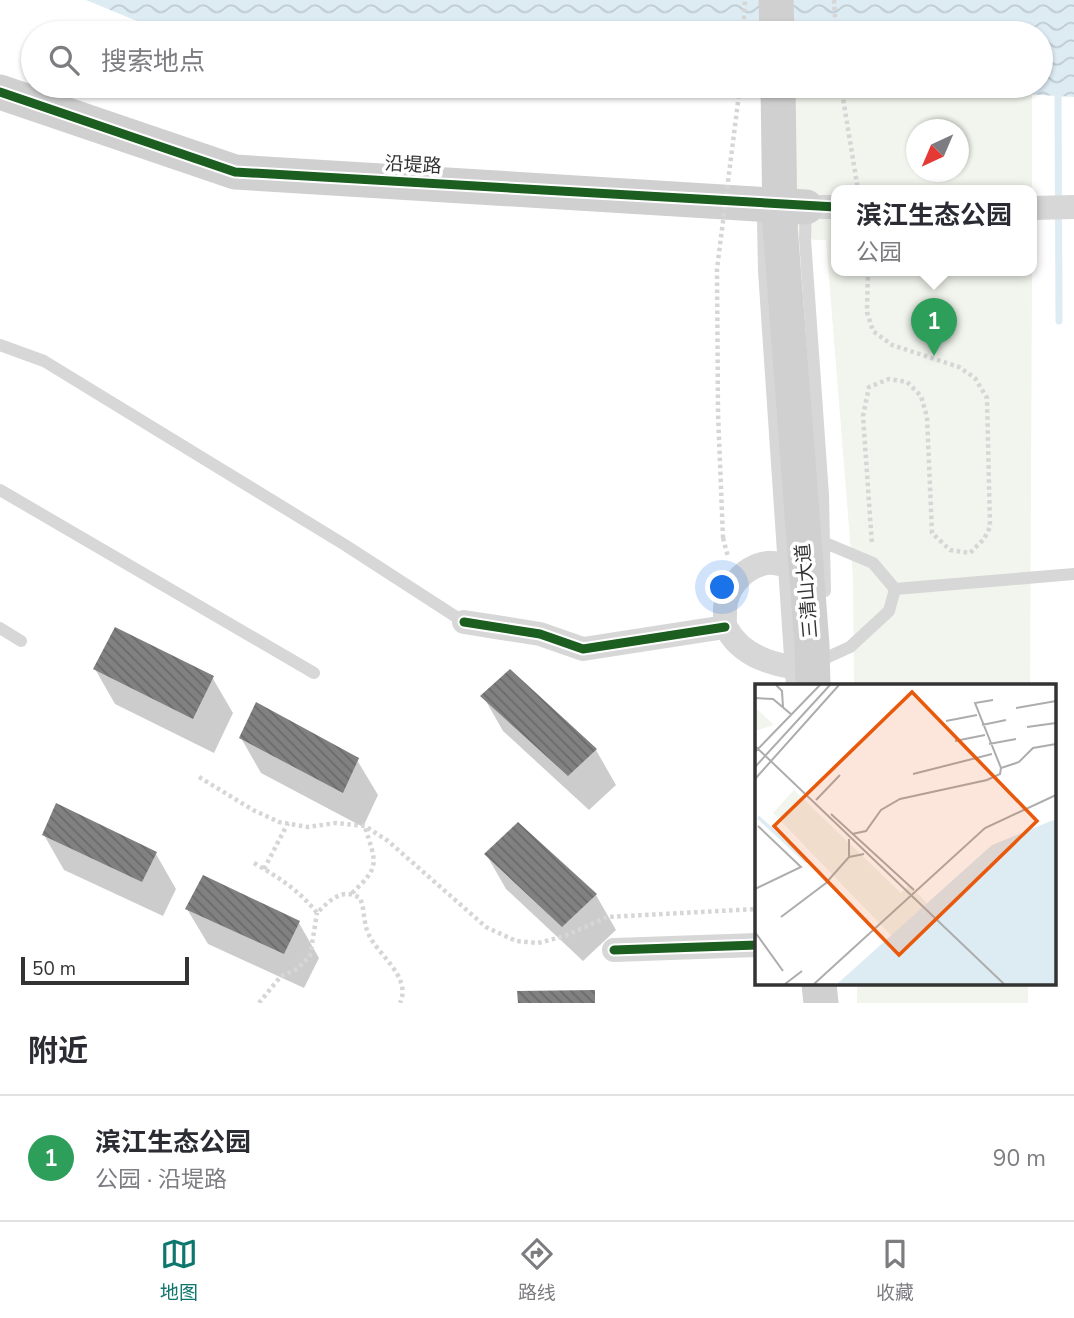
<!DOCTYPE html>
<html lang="zh">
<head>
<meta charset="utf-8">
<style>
	:root { --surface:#fff; --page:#f2f2f3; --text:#2b2b33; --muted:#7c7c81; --line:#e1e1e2; --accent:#0f766e }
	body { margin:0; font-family:"Nunito Sans","Noto Sans SC",sans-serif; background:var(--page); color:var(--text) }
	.compass { position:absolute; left:906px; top:119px; width:63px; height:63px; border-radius:50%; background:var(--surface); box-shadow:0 2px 5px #0004; rotate:224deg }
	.scale { position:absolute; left:21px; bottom:18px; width:168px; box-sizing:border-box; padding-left:7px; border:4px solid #333; border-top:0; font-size:19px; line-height:24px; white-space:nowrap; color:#333; -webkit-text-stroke:5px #fff; paint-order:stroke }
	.you { position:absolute; left:723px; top:588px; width:24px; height:24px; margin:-18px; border:5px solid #fff; border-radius:50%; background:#1a73e8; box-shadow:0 0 0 10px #1a73e833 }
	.badge { display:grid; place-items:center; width:46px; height:46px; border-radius:50%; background:var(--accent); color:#fff; font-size:23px; font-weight:700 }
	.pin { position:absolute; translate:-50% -58px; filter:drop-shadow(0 2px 4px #0008) }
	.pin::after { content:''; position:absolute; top:37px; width:24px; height:21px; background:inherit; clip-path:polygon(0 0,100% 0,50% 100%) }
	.popup { position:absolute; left:831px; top:185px; width:206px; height:91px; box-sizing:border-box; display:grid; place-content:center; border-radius:14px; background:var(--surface); filter:drop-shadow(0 2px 5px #0005); font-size:23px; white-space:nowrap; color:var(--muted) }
	.popup b { font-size:26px; color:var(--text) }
	.popup::after { content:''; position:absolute; left:50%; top:100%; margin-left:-14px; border:14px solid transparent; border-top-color:var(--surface) }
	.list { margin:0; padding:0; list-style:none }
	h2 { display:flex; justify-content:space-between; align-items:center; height:91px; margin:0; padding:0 28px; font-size:30px }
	h2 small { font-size:23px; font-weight:400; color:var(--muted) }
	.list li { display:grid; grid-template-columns:46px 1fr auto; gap:21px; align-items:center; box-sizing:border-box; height:126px; padding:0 28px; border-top:2px solid var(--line) }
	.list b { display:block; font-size:26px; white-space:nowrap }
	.list p { margin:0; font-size:23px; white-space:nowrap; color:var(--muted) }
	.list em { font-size:23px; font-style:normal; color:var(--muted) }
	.icon { flex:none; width:38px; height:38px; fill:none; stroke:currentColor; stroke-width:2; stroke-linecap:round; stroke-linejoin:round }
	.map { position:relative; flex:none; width:1074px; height:1003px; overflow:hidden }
	.search { position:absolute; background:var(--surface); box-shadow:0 2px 5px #0004; left:21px; right:21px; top:21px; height:77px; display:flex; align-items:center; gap:18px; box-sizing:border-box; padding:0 24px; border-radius:38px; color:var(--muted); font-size:26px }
	.sheet { height:217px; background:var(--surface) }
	nav { display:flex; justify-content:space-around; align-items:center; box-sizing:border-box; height:98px; border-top:2px solid var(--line); background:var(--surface); font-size:19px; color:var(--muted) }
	nav a { display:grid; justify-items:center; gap:4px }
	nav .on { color:var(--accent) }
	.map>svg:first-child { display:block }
</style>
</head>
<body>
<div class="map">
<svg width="1074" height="1003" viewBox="0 0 1074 1003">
	<defs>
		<pattern id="water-waves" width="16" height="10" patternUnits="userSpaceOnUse" patternTransform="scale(1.75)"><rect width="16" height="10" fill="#ddebf3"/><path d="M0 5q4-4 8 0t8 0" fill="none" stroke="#becad1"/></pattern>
		<pattern id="building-back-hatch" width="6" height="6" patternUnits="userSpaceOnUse" patternTransform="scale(1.75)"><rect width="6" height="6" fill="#818181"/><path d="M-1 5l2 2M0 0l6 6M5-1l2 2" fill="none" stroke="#6a6a6a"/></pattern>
	</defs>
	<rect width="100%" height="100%" fill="#fff"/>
	<path fill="#f1f5ed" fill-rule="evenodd" d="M761 86H1032V239V190H836V270H1032L1030 686H854L853 577 826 240 763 238ZM916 130H958V172H916Z
		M857 984H1028V1003H857Z"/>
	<path fill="url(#water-waves)" d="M86 0H1074V97L894 86H1041V33H166Z"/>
	<path fill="#0003" d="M95 669 212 677 233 713 214 753 115 704Z
		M510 671 596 750 616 785 589 810 503 731 483 696Z
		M241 738 357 760 378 795 363 827 261 773Z
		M518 824 596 895 616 930 583 961 506 889 486 854Z
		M44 835 156 854 176 889 163 916 64 870Z
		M187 909 299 923 319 958 304 988 208 944Z"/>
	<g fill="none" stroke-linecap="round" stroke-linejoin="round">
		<path stroke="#ddebf3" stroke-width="7" d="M1058 96 1059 321"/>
	</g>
	<path fill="url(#building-back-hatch)" d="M115 627 214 676 193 719 93 669Z
		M510 669 597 749 568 776 480 696Z
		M256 702 359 758 343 793 239 738Z
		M56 803 157 852 142 882 42 835Z
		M518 822 597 894 562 927 484 854Z
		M203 875 300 921 284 954 185 909Z
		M595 990V1003H518L517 991Z"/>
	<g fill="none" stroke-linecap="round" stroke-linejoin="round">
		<path stroke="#d6d6d6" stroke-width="4.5" stroke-dasharray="3.5 3.5" stroke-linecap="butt" d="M834 0 836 33
			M743 33 745 0
			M841 86 858 190
			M868 270 867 312 873 331 892 345 959 367 975 378 987 398 990 527 984 539 970 553 950 550 932 533 927 417 921 396 907 382 889 379 869 387 863 416 872 545
			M723 538 728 557
			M199 777 253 810 279 822 308 827 336 823 365 826 388 841 486 927 516 941 538 943 565 936 607 917 757 909
			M254 863C278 877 300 891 317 913 329 901 342 887 360 898 365 910 363 923 369 935 378 955 412 977 400 1003
			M264 869 288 823
			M352 893C381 866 376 863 365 827
			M259 1003 281 976 297 969 310 956 317 913"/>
		<path stroke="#d7d7d7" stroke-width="12" d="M806 208 805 239 823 495 825 591
			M763 221 764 271 792 686
			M0 345 44 361 345 545 464 622
			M0 490 314 673
			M823 542 873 563 895 589 889 611 850 647 828 657
			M895 589 1074 574
			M0 628 21 641"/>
		<path stroke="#d7d7d7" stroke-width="24" d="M806 207H836
			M1032 208 1074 207
			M784 565C779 564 772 562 767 563 743 567 724 590 725 613 725 619 724 625 727 629 740 653 767 663 791 667
			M464 622 540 634 583 649 725 627
			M614 950 757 945"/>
		<path stroke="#d0d0d0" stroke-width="35" d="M776 0 777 33
			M0 92 235 172 806 207
			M780 225 812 645 813 686
			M819 984 821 1003"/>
		<path stroke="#d6d6d6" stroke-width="4.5" stroke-dasharray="3.5 3.5" stroke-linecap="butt" d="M723 538 718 413 717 269 740 86"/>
		<path stroke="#d0d0d0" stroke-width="35" d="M778 86 780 225"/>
		<defs>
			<path id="cycleway" d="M0 92 235 172 836 207
				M464 622 540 634 583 649 725 627
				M614 950 757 945"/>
		</defs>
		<use href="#cycleway" stroke="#fff" stroke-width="13"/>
		<use href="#cycleway" stroke="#1b5e20" stroke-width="9"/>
	</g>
	<g text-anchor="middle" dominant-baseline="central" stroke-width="7" stroke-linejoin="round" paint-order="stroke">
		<g font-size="19" fill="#333" stroke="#fff">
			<text transform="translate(413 165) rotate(3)">沿堤路</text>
			<text transform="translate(807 591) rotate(-95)">三清山大道</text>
		</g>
	</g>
	<g transform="translate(755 684)">
		<rect width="301" height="301" fill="#fff"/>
		<path d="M0 23 19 41 0 47ZM39 106 146 209 154 201 253 300H183L18 129Z" fill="#f1f5ed"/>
		<path d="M301 135V300H82L237 161Z" fill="#ddebf3"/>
		<path fill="none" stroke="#ddebf3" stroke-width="3.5" d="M3 133 52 178"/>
		<path fill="none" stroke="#adadad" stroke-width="2" d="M21 1 27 7 28 23M0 14 18 15 37 31M238 16 220 19 246 84M261 24 301 17M191 37 222 31M227 41 251 36M272 43 301 39M200 57 230 51M234 60 261 55M0 62 249 300M0 68 65 1M0 83 75 1M158 90 237 70M0 95 84 1M61 116 85 91M76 130 159 206M97 150 111 147 126 126 145 115 232 96 245 90 246 84 264 78 278 64 301 60M94 155V173L109 170M0 205 46 183 3 142M26 233 71 199 94 173M0 248 28 287M30 300 47 287M59 300 230 144 301 111"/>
		<path fill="#e8590c" fill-opacity="0.15" stroke="#e8590c" stroke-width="3.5" d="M157 8 282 137 144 271 19 142Z"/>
		<rect width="301" height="301" fill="none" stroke="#333" stroke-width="3.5"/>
	</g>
</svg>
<svg class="compass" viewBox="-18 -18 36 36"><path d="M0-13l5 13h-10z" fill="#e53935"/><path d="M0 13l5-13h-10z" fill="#7c7c81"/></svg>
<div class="scale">50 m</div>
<div class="you"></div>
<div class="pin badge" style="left:934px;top:356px;background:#2e9e5b">1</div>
<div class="popup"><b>滨江生态公园</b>公园</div>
<div class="search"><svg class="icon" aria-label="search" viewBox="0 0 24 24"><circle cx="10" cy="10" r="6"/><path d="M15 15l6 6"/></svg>搜索地点</div>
</div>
<section class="sheet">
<h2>附近<small></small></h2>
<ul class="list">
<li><span class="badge" style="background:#2e9e5b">1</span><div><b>滨江生态公园</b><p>公园 · 沿堤路</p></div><em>90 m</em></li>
</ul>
</section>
<nav>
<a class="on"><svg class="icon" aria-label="map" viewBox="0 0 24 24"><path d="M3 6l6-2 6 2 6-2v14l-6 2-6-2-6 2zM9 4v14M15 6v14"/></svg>地图</a>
<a><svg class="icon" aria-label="directions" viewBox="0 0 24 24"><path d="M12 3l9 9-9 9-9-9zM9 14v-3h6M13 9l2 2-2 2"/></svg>路线</a>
<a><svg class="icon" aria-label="saved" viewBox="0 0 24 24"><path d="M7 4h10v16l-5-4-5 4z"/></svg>收藏</a>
</nav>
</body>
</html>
